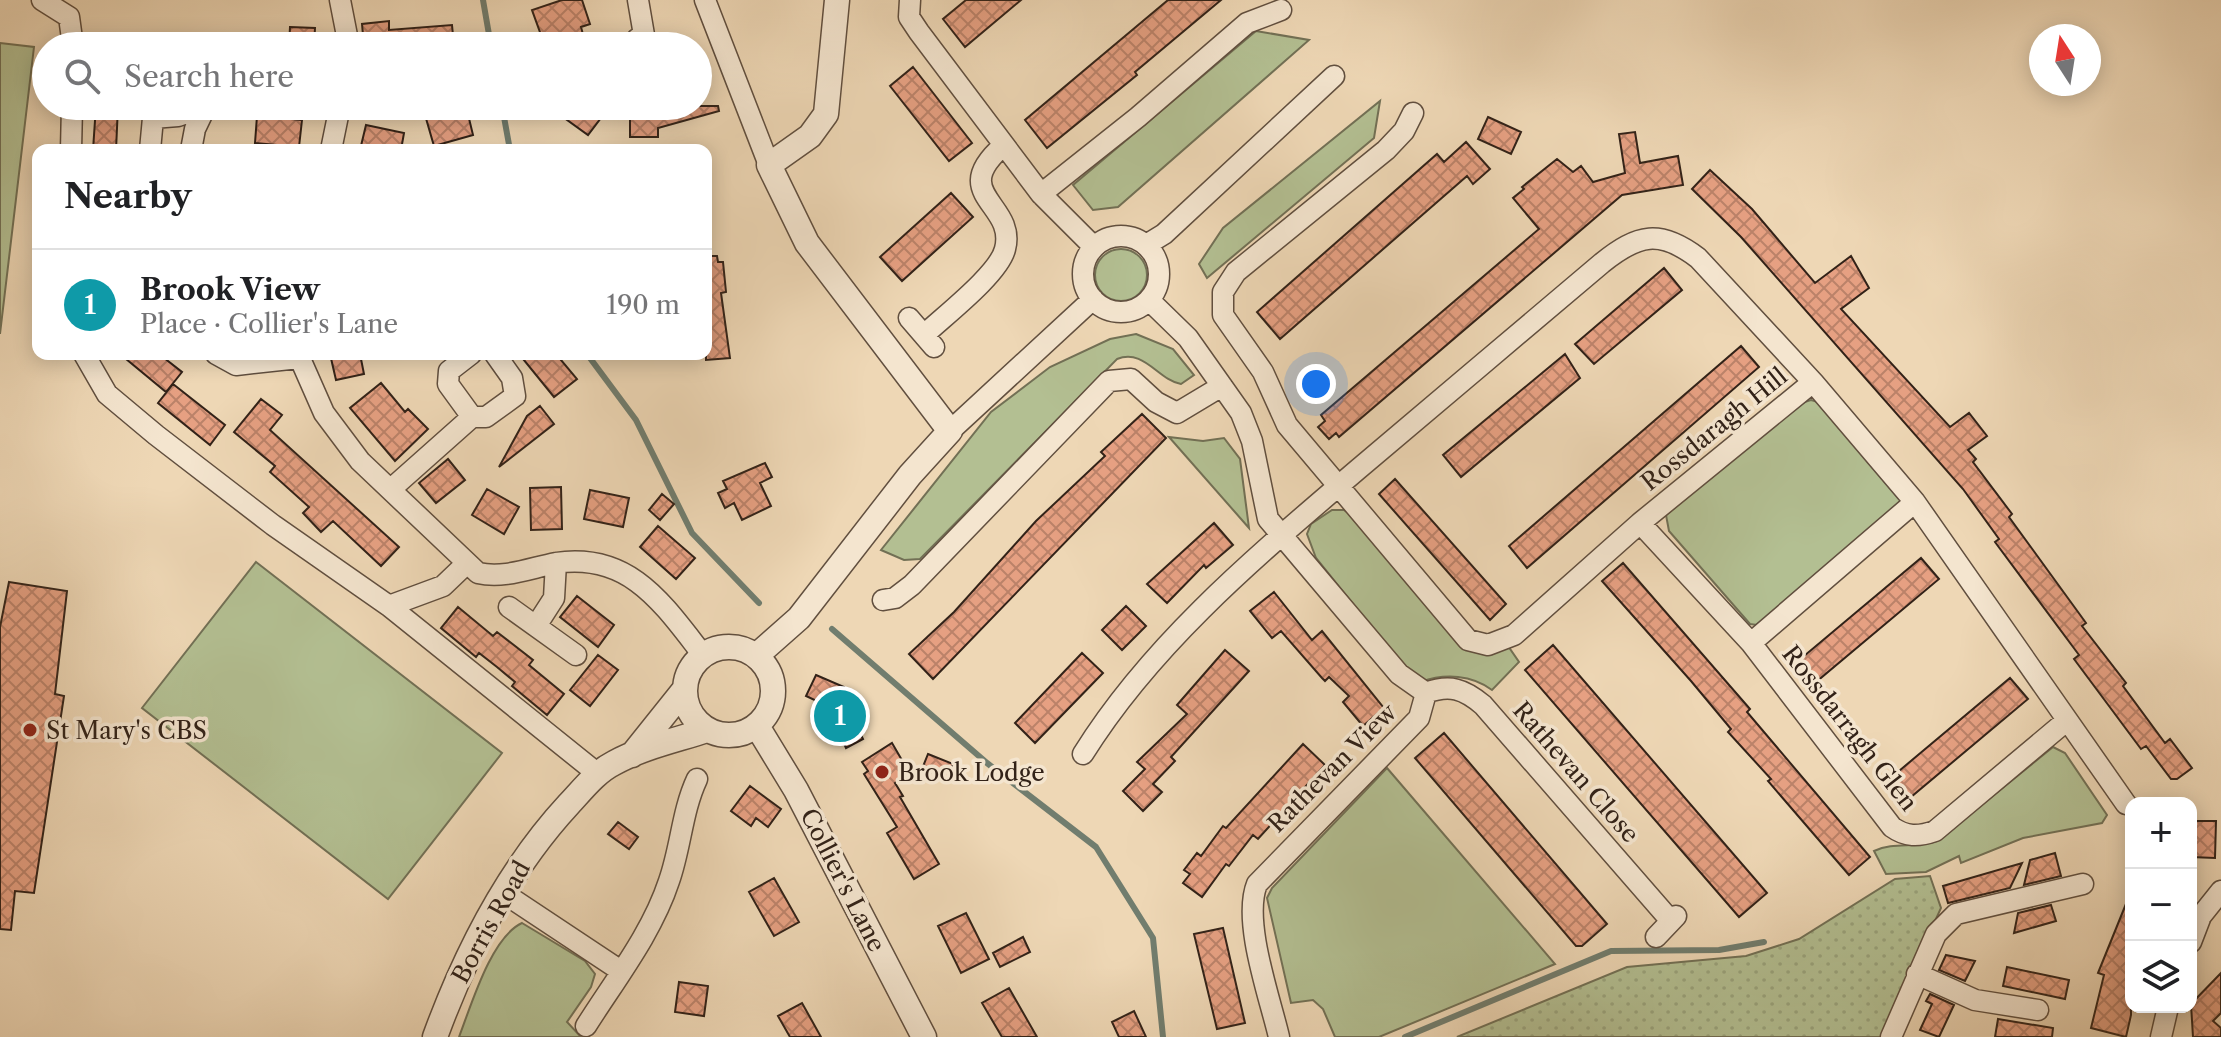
<!DOCTYPE html>
<html lang="en">
<head>
<meta charset="utf-8">
<style>
	:root { --surface:#fff; --page:#f2f2f2; --text:#202124; --muted:#757577; --line:#e0e0e0; --accent:#8f2418 }
	body { margin:0; font-family:"Libre Caslon Text",serif; background:var(--page); color:var(--text) }
	.controls { position:absolute; right:24px; bottom:24px; display:grid; overflow:hidden; border-radius:16px; box-shadow:0 4px 20px #0003 }
	.controls button { width:72px; height:72px; display:grid; place-items:center; padding:0; border:0; border-bottom:2px solid var(--line); background:var(--surface); color:var(--text); font:40px sans-serif }
	.compass { position:absolute; left:2029px; top:24px; width:72px; height:72px; border-radius:50%; background:var(--surface); box-shadow:0 4px 20px #0003; rotate:348deg }
	.you { position:absolute; left:1316px; top:384px; width:28px; height:28px; margin:-20px; border:6px solid #fff; border-radius:50%; background:#1a73e8; box-shadow:0 0 0 12px #1a73e833 }
	.badge { display:grid; place-items:center; width:52px; height:52px; border-radius:50%; background:var(--accent); color:#fff; font-size:26px; font-weight:700 }
	.pin { position:absolute; translate:-50% -50%; border:4px solid #fff; box-shadow:0 2px 8px #0006 }
	.list { margin:0; padding:0; list-style:none }
	h2 { display:flex; justify-content:space-between; align-items:center; height:104px; margin:0; padding:0 32px; font-size:34px }
	h2 small { font-size:26px; font-weight:400; color:var(--muted) }
	.list li { display:grid; grid-template-columns:52px 1fr auto; gap:24px; align-items:center; box-sizing:border-box; height:112px; padding:0 32px; border-top:2px solid var(--line) }
	.list b { display:block; font-size:30px; white-space:nowrap }
	.list p { margin:0; font-size:26px; white-space:nowrap; color:var(--muted) }
	.list em { font-size:26px; font-style:normal; color:var(--muted) }
	.icon { flex:none; width:44px; height:44px; fill:none; stroke:currentColor; stroke-width:2; stroke-linecap:round; stroke-linejoin:round }
	.map { position:relative; flex:none; width:2221px; height:1037px; overflow:hidden }
	.search { position:absolute; background:var(--surface); box-shadow:0 4px 20px #0003; left:32px; top:32px; width:680px; height:88px; display:flex; align-items:center; gap:20px; box-sizing:border-box; padding:0 28px; border-radius:44px; color:var(--muted); font-size:30px }
	.panel { position:absolute; background:var(--surface); box-shadow:0 4px 20px #0003; left:32px; top:144px; width:680px; height:216px; border-radius:16px }
	.map>svg:first-child { display:block }
</style>
</head>
<body>
<div class="map">
<svg width="2221" height="1037" viewBox="0 0 2221 1037">
	<defs>
		<pattern id="park-dots" width="8" height="8" patternUnits="userSpaceOnUse" patternTransform="scale(2)"><rect width="8" height="8" fill="#b3bf92"/><path d="M2 2h.1M6 6h.1" fill="none" stroke="#9aa47d" stroke-width="1.8" stroke-linecap="round"/></pattern>
		<pattern id="building-cross-hatch" width="8" height="8" patternUnits="userSpaceOnUse" patternTransform="scale(2)"><rect width="8" height="8" fill="#e6a082"/><path d="M0 0l8 8M0 8l8-8" fill="none" stroke="#bb8269"/></pattern>
	</defs>
	<rect width="100%" height="100%" fill="#eed7b5"/>
	<filter id="stains"><feTurbulence type="fractalNoise" baseFrequency=".0025" numOctaves="4"/><feColorMatrix values="0 0 0 0 .2 0 0 0 0 .09 0 0 0 0 .02 0 0 0 .5 -.17"/></filter>
	<radialGradient id="worn" r=".72"><stop offset=".6" stop-color="#630" stop-opacity="0"/><stop offset="1" stop-color="#630" stop-opacity=".3"/></radialGradient>
	<path fill="#b3bf92" stroke="#727055" stroke-width="2" d="M1256 31 1309 40 1118 207 1093 210 1073 185Z
		M0 43 34 47 0 334Z
		M1380 101 1374 138 1207 278 1199 264 1223 228Z
		M1095 275a26 26 0 1 1 52 0a26 26 0 1 1-52 0Z
		M1136 334 1173 349 1194 375 1181 384C1158 380 1144 348 1117 359L920 559 904 560 881 550 991 412 1050 367 1110 339Z
		M1811 400 1818 402 1901 501 1757 625 1750 624 1669 531 1666 515 1798 404Z
		M1169 437 1203 441 1224 438 1240 459 1249 528Z
		M1332 510H1344L1362 523 1456 639 1508 646 1519 662 1492 690C1472 675 1445 673 1421 682L1405 669 1316 558 1307 534 1311 524Z
		M256 562 502 753 388 899 142 708Z
		M2053 747 2065 753 2107 815 2102 823 2023 838 1961 863 1959 856 1926 872 1886 874 1874 851C1895 841 1914 849 1937 841Z
		M1387 768 1555 964 1379 1037H1335L1323 1009 1313 1000 1291 1003 1267 898 1272 888Z
		M522 923 585 961 595 974 591 987 567 1022 581 1037H459C471 1006 491 937 522 923Z"/>
	<path fill="url(#park-dots)" stroke="#727055" stroke-width="2" d="M1930 876 1941 908 1882 1037H1457L1627 967 1746 956 1799 939 1895 879Z"/>
	<g fill="none" stroke-linecap="round" stroke-linejoin="round">
		<path stroke="#717d6e" stroke-width="6" d="M483 0 491 46
			M502 106 510 150
			M587 354 636 420 692 533 759 603
			M832 629 987 763 1096 847 1153 938 1163 1037
			M1405 1037 1611 951 1719 950 1764 942"/>
	</g>
	<path fill="url(#building-cross-hatch)" stroke="#322218" stroke-width="2" d="M562 0H582L590 24 581 27 586 46H545L532 10Z
		M966 0H1021L965 47 943 19Z
		M1168 0H1221L1135 72 1137 75 1047 148 1025 120Z
		M389 21V30L452 25 454 46H364L362 24Z
		M290 27 315 28 314 46H289Z
		M913 67 972 143 949 161 890 86Z
		M96 106H118L116 150H93Z
		M456 106H466L473 135 434 146 425 115Z
		M572 106H610L588 135 563 117Z
		M630 106H718L719 111 658 128V137H630Z
		M257 116 302 120 299 147 255 143Z
		M1488 117 1521 132 1511 154 1478 139Z
		M366 125 404 133 401 150H360Z
		M1635 132 1640 163 1678 156 1683 185 1622 195 1339 437 1336 433 1329 439 1318 427 1325 421 1321 415 1539 229 1513 198 1524 189 1522 187 1557 159 1573 172 1581 166 1593 182 1625 173 1619 134Z
		M1466 142 1490 169 1473 184 1467 176 1280 339 1257 312 1437 154 1444 162Z
		M1710 170 1752 209 1815 283 1851 256 1869 288 1841 309 1950 427 1969 413 1987 436 1968 450 1976 459 1973 462 2012 514 2009 517 2086 623 2082 626 2126 683 2123 686 2165 743 2170 739 2192 768 2177 779H2171L2146 746 2141 749 2074 659 2079 655 1995 542 1999 539 1963 489 1741 237 1692 189Z
		M951 193 973 217 902 281 880 257Z
		M706 256H717L718 262H723L726 292 721 293 730 358 706 360Z
		M1664 268 1682 290 1594 364 1575 344Z
		M1741 346 1759 367 1527 568 1509 546Z
		M120 354H159L182 372 166 392Z
		M330 354H360L364 374 336 380Z
		M519 354H556L577 379 554 397Z
		M1565 354 1580 378 1461 477 1443 455Z
		M381 383 405 412 408 409 428 429 395 461 350 408Z
		M173 384 225 425 210 445 158 403Z
		M261 399 282 415 270 430 399 547 381 566 333 521 321 532 303 513 309 507 270 472 275 466 234 432Z
		M540 406 554 424 499 467 527 416Z
		M1142 414 1166 438 933 679 909 654 954 612 1036 521 1105 456 1101 452Z
		M448 459 465 480 436 503 419 483Z
		M765 463 772 477 760 483 771 506 742 520 734 503 725 508 718 493 727 489 723 481Z
		M1395 479 1506 604 1490 620 1379 494Z
		M561 487 562 529 531 530 530 488Z
		M487 489 519 507 504 534 472 515Z
		M590 490 629 498 623 527 584 519Z
		M662 494 674 504 660 520 649 510Z
		M1214 523 1233 545 1206 568 1204 565 1167 603 1147 584Z
		M658 526 695 558 676 579 640 547Z
		M1921 558 1939 579 1816 682 1798 661Z
		M1623 563 1750 709 1747 712 1870 857 1849 875 1768 781 1771 779 1728 732 1731 729 1691 681 1602 581Z
		M9 582 67 591 55 694 64 696 34 893 15 891 11 930 0 929V627Z
		M1274 592 1312 640 1322 631 1384 708 1363 726 1343 702 1349 696 1329 677 1325 681 1322 678 1281 631 1272 638 1250 611Z
		M577 596 614 625 598 647 560 617Z
		M1126 606 1146 626 1122 650 1102 630Z
		M458 607 493 636 497 632 533 660 529 665 564 694 547 715 512 686 515 682 497 667 479 653 476 657 441 628Z
		M1553 645 1767 893 1739 917 1525 670Z
		M1225 650 1249 671 1171 757 1175 761 1153 784 1162 792 1143 811 1123 791 1145 769 1137 762 1187 714 1177 705Z
		M1082 653 1103 673 1035 743 1015 723Z
		M598 655 618 670 590 706 570 690Z
		M816 675 844 687 863 723H855L863 739 846 748 843 741 838 743 823 715 834 709 806 696Z
		M2010 678 2028 699 1905 802 1887 781Z
		M1444 733 1607 924 1582 946H1576L1415 758Z
		M892 743 910 774 895 783 903 796 900 797 939 864 914 879 887 833 897 827 864 774 868 771 862 762Z
		M1303 744 1325 765 1258 839 1253 835 1229 866 1226 864 1202 897 1183 883 1190 874 1184 870 1197 853 1201 856 1223 826 1226 828Z
		M928 754 953 764 947 779 922 769Z
		M750 786 781 809 768 827 756 818 751 826 731 811Z
		M2191 821H2216L2215 858 2191 857Z
		M618 822 638 837 629 849 608 834Z
		M2055 853 2061 876 2024 885 2030 860Z
		M2022 863 2010 888 1948 903 1943 886Z
		M774 878 799 922 774 936 749 892Z
		M2130 894 2131 1015 2126 1037 2091 1028 2104 975 2098 973Z
		M2051 905 2056 921 2014 933 2018 913Z
		M966 913 989 959 961 973 938 926Z
		M1223 928 1245 1023 1217 1029 1194 934Z
		M1023 937 1030 952 1000 967 993 953Z
		M1946 955 1975 961 1965 981 1939 970Z
		M2007 967 2069 980 2065 999 2003 986Z
		M2221 973V1013L2213 1021 2221 1028V1037H2193L2191 1004Z
		M679 982 708 986 704 1016 675 1012Z
		M1009 988 1037 1037H1002L982 1003Z
		M1930 994 1954 1005 1939 1037 1920 1030 1932 1004 1926 1001Z
		M802 1003 821 1037H790L778 1016Z
		M1134 1011 1146 1037H1119L1112 1022Z
		M1998 1019 2053 1028 2052 1037H1995Z"/>
	<g fill="none" stroke-linecap="round" stroke-linejoin="round">
		<defs>
			<path id="minor" d="M42 0 69 17 73 46
				M340 0 349 46
				M705 0 769 165
				M910 0 909 17 919 32 1041 194 1094 247
				M637 39 644 35 638 0
				M1413 113 1404 131 1386 150 1236 272 1223 292V315L1263 372 1287 425 1468 640 1488 645 1514 635 1640 523 1813 382
				M71 150 72 106
				M150 150 153 118 178 116 206 106
				M191 150 195 129 206 106
				M331 150 340 106
				M1041 194 1138 117 1247 23 1281 10
				M1083 274a38 38 0 1 1 76 0a38 38 0 1 1-76 0Z
				M1146 245 1164 234 1334 76
				M1149 300 1188 338 1241 413 1252 441 1268 519 1399 674 1426 693
				M909 318 934 347
				M924 335C944 316 999 274 1005 249 1017 203 946 195 1004 145
				M84 354 107 394 156 435 273 525 389 606 598 774
				M216 354 236 365 299 358
				M298 354 324 413 360 461 478 573C504 579 530 568 556 563 630 552 663 604 703 655
				M471 354 449 371 448 384 472 417
				M950 431 1093 299
				M391 489 472 417H486L515 396 512 378 495 354
				M1640 523 1751 643 1892 827C1906 837 1918 837 1935 831L2065 722
				M883 600 895 598 912 585 1109 381 1131 379 1156 402 1177 413 1222 386
				M389 606 443 586 466 564
				M509 607 576 655
				M536 626 554 598 556 563
				M1751 643 1915 502
				M1426 693C1450 684 1464 689 1483 705L1671 921
				M1083 754C1152 643 1258 555 1356 471 1438 402 1520 332 1602 263 1638 234 1660 229 1698 258L1813 382 1915 502 2126 804
				M502 892 621 971
				M1656 937 1676 916
				M2191 942 2201 916 2221 891
				M1917 974 1975 1000 2038 1010
				M586 1026C615 980 652 933 669 881 681 847 682 811 697 779
				M1279 1037C1270 998 1242 921 1257 884L1419 718 1426 693
				M1891 1037 1936 934 1956 914 2083 884
				M2161 1037 2168 1007"/>
			<path id="tertiary" d="M685 691a44 44 0 1 1 88 0a44 44 0 1 1-88 0Z
				M756 656 799 618 910 475 950 431 807 243 769 165 810 136 826 114 837 0
				M757 726 796 790 924 1037
				M632 755 684 690
				M435 1037C466 952 507 871 569 804 583 789 596 772 614 763 643 747 677 740 707 730"/>
		</defs>
		<use href="#minor" stroke="#614f3f" stroke-width="23"/>
		<use href="#tertiary" stroke="#614f3f" stroke-width="27"/>
		<use href="#minor" stroke="#f4e5cf" stroke-width="20"/>
		<use href="#tertiary" stroke="#f4e5cf" stroke-width="24"/>
	</g>
	<g fill="#8f2418" stroke="#f4e5cf" stroke-width="3">
		<circle cx="30" cy="730" r="8"/>
		<circle cx="882" cy="772" r="8"/>
	</g>
	<g text-anchor="middle" dominant-baseline="central" stroke-width="7" stroke-linejoin="round" paint-order="stroke">
		<g font-size="24" fill="#322218" stroke="#f4e5cf">
			<text transform="translate(1714 429) rotate(-39)">Rossdaragh Hill</text>
			<text transform="translate(1850 728) rotate(52)">Rossdarragh Glen</text>
			<text transform="translate(1332 768) rotate(-45)">Rathevan View</text>
			<text transform="translate(1576 772) rotate(49)">Rathevan Close</text>
			<text transform="translate(843 880) rotate(63)">Collier's Lane</text>
			<text transform="translate(491 922) rotate(-61)">Borris Road</text>
		</g>
		<g font-size="24" fill="#322218" stroke="#f4e5cf" text-anchor="start">
			<text x="46" y="730">St Mary's CBS</text>
			<text x="898" y="772">Brook Lodge</text>
		</g>
	</g>
	<rect width="100%" height="100%" filter="url(#stains)"/>
	<rect width="100%" height="100%" fill="url(#worn)"/>
</svg>
<div class="controls">
<button>+</button>
<button>−</button>
<button><svg class="icon" aria-label="layers" viewBox="0 0 24 24"><path d="M12 4l9 5-9 5-9-5zM3 14l9 5 9-5"/></svg></button>
</div>
<svg class="compass" viewBox="-18 -18 36 36"><path d="M0-13l5 13h-10z" fill="#e53935"/><path d="M0 13l5-13h-10z" fill="#757577"/></svg>
<div class="you"></div>
<div class="pin badge" style="left:840px;top:716px;background:#0f9aa8">1</div>
<div class="search"><svg class="icon" aria-label="search" viewBox="0 0 24 24"><circle cx="10" cy="10" r="6"/><path d="M15 15l6 6"/></svg>Search here</div>
<section class="panel">
<h2>Nearby<small></small></h2>
<ul class="list">
<li><span class="badge" style="background:#0f9aa8">1</span><div><b>Brook View</b><p>Place · Collier's Lane</p></div><em>190 m</em></li>
</ul>
</section>
</div>
</body>
</html>
